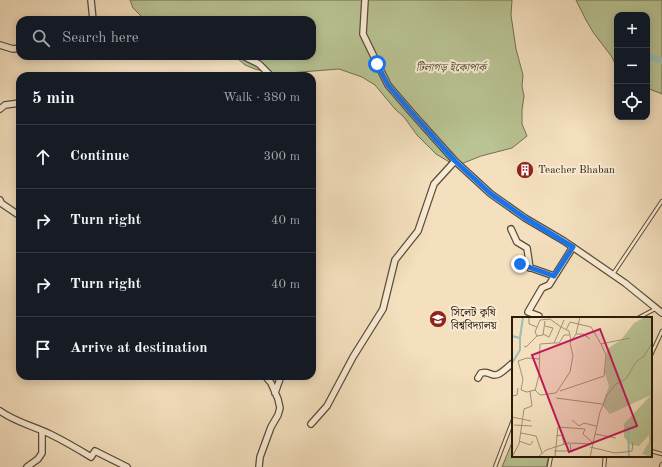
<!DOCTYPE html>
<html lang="en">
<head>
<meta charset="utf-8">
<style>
	:root { --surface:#171b24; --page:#20242c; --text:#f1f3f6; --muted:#9ea1a6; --line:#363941 }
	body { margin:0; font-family:"Old Standard TT","Noto Serif Bengali",serif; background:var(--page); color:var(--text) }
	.controls { position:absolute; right:12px; top:12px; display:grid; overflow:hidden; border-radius:8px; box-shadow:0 2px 10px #0003 }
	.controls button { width:36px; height:36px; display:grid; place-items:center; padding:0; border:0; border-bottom:1px solid var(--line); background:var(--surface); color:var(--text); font:20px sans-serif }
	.stop { position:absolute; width:12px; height:12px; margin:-9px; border:3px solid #1a73e8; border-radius:50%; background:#fff }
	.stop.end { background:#1a73e8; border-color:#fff; box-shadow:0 1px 4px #0008 }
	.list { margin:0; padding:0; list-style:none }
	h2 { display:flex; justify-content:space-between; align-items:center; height:52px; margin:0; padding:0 16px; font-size:17px }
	h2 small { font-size:13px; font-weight:400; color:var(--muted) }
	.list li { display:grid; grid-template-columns:26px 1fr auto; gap:12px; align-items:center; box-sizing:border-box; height:64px; padding:0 16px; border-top:1px solid var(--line) }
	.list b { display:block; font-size:15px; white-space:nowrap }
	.list em { font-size:13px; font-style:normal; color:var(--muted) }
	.icon { flex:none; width:22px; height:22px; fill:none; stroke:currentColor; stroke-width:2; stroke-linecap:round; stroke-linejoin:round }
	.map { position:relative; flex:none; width:662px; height:467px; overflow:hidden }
	.search { position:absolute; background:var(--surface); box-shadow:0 2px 10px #0003; left:16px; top:16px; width:300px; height:44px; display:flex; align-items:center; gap:10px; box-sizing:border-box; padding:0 14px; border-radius:12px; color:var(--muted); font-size:15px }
	.panel { position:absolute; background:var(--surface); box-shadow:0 2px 10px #0003; left:16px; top:72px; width:300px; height:308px; border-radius:12px }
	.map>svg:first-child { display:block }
</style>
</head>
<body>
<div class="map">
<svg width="662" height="467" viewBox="0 0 662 467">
	<rect width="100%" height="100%" fill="#f4e0be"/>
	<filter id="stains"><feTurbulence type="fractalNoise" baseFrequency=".005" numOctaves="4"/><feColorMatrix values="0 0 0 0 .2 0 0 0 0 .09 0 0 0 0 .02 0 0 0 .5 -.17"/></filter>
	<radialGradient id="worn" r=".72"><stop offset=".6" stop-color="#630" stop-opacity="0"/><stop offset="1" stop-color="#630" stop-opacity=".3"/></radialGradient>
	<path fill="#b9c393" stroke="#726f4e" d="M130 0H512L511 15 516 49 523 75 522 86 524 96 522 110V124L527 136 512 148 481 156 456 166 436 154 417 135 404 117 395 109 375 85 362 77 339 69 276 74 255 69 245 65 236 57 232 56H312V20H145L133 8Z
		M576 0H662V94L647 88V15H617V68L612 57 593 32 586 20Z
		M513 440V456H549L546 467H502Z"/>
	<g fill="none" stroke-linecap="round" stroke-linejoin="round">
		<path stroke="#9cbdb4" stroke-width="6" d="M647 56 662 61"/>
		<defs>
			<path id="lane" d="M613 274 662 201
				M638 318 655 309
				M651 355 662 331
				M651 451 662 454
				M495 467 513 420
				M549 467 551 456
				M604 467 605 456
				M661 467 662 464"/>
			<path id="street" d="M91 0 93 20
				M365 0 363 34 377 63 388 85 412 113 455 161 491 194 525 218 564 241 625 283 662 313
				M0 45 13 49 20 48
				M243 56 259 64 271 76
				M0 109 5 105 20 103
				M0 200 1 203 20 216
				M511 229 517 242 527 248 530 268
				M520 264 554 276
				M539 318V316L528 312 542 288 549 285 573 247
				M478 378 481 373C488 371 488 374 494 375 500 376 508 366 513 363
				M275 393 281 376
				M0 411C15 422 33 426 50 434 64 441 78 449 91 457L95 451 127 467
				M311 424 327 406 353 357 383 309 395 260 418 231 434 184 455 161
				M27 467 38 459 42 453V431
				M259 467 260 457 271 427 278 415 280 408 278 399 271 383 265 376"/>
		</defs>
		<use href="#lane" stroke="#5c4c36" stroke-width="4.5"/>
		<use href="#street" stroke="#5c4c36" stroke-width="8"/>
		<use href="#lane" stroke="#f8ebd5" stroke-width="2.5"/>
		<use href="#street" stroke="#f8ebd5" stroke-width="5.5"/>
	</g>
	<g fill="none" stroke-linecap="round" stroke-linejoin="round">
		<path stroke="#1a73e8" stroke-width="5" d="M377 64 388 85 412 113 455 161 491 194 525 218 573 247 554 276 520 264"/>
	</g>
	<defs>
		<symbol id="building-disc" viewBox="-11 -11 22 22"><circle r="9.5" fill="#8f2418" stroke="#f8ebd5"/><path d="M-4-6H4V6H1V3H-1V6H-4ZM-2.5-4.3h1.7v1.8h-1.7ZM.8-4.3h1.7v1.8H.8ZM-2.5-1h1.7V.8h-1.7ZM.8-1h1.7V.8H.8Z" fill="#fff"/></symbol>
		<symbol id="university-disc" viewBox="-11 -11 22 22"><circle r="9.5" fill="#8f2418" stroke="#f8ebd5"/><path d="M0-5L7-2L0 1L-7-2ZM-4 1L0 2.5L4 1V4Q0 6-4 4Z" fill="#fff"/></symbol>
	</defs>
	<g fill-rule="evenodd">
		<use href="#building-disc" x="515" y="160" width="20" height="20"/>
		<use href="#university-disc" x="428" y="309" width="20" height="20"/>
	</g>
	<g text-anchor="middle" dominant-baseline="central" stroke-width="4" stroke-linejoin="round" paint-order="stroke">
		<g font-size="11" font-style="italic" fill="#554d32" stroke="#f8ebd5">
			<text x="451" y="68">টিলাগড় ইকোপার্ক</text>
		</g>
		<g font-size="11" fill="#2a1b08" stroke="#f8ebd5" text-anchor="start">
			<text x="538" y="170">Teacher Bhaban</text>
			<text x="451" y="313">সিলেট কৃষি<tspan x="451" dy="13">বিশ্ববিদ্যালয়</tspan></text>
		</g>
	</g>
	<g transform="translate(512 317)">
		<rect width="140" height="140" fill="#f4e0be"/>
		<path d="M133 0H140V140L130 137 137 125V118L127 129 119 128 112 120V107L139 78 98 97 90 88 97 69 93 56 95 32 109 23 122 6Z" fill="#b9c393"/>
		<path fill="none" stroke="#9cbdb4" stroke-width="2" d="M0 19 8 21 11 0M0 46 8 33V21M116 109 117 140"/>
		<path fill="none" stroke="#a39175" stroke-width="1" d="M17 0V7L25 10M52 3 49 10 57 14 59 23M54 13 58 5 79 10 89 27M31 17 37 20 41 11 33 9M64 17H71L78 22M25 19 31 18 33 4M12 29 14 30 25 19 23 15 28 3 38 2 49 10 42 26H47L52 18H57M28 42 15 41 6 44 11 62 9 73 15 75 23 73 28 78 44 76 58 55 61 39 58 26 64 17 68 0M23 74 27 58 28 27 42 26M48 74 92 59 94 38 89 27 118 21M0 79 5 78 6 71M44 81 90 87M0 100 19 104M60 103 67 109 72 106 84 109M2 108 20 109M9 116 24 119 30 136M83 117 104 121M44 119 50 118 52 127M7 124 18 128 21 124M59 126 79 127M78 130 103 136 113 135 120 134 121 125M42 134H61M0 140 7 127 12 92 20 89 18 74M26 140 34 133 56 126H58L59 134M43 140 46 110 73 112 71 117 80 125M78 140 88 95 95 78 104 67 114 62 124 45 132 39 140 26"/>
		<path fill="#c2185b" fill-opacity="0.15" stroke="#c2185b" stroke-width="2" d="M88 12 125 109 57 135 20 38Z"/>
		<rect width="140" height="140" fill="none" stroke="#2a1b08" stroke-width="2"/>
	</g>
	<rect width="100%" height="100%" filter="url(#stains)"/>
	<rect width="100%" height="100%" fill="url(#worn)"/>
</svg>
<div class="controls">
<button>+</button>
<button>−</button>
<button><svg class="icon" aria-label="locate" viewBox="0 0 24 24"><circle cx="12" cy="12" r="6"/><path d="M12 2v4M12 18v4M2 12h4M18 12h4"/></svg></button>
</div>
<div class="stop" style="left:377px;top:64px"></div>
<div class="stop end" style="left:520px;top:264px"></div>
<div class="search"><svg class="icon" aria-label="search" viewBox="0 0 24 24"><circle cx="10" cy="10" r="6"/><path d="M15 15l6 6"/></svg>Search here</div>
<section class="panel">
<h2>5 min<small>Walk · 380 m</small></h2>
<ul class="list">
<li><svg class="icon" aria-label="ahead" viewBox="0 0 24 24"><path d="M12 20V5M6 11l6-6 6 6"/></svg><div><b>Continue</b></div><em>300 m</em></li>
<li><svg class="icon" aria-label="right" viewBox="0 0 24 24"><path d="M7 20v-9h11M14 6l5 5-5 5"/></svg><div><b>Turn right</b></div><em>40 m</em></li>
<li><svg class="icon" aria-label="right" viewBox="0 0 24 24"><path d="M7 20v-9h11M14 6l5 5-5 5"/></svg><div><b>Turn right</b></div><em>40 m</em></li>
<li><svg class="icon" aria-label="arrive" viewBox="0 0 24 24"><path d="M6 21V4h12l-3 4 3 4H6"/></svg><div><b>Arrive at destination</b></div></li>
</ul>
</section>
</div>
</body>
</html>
